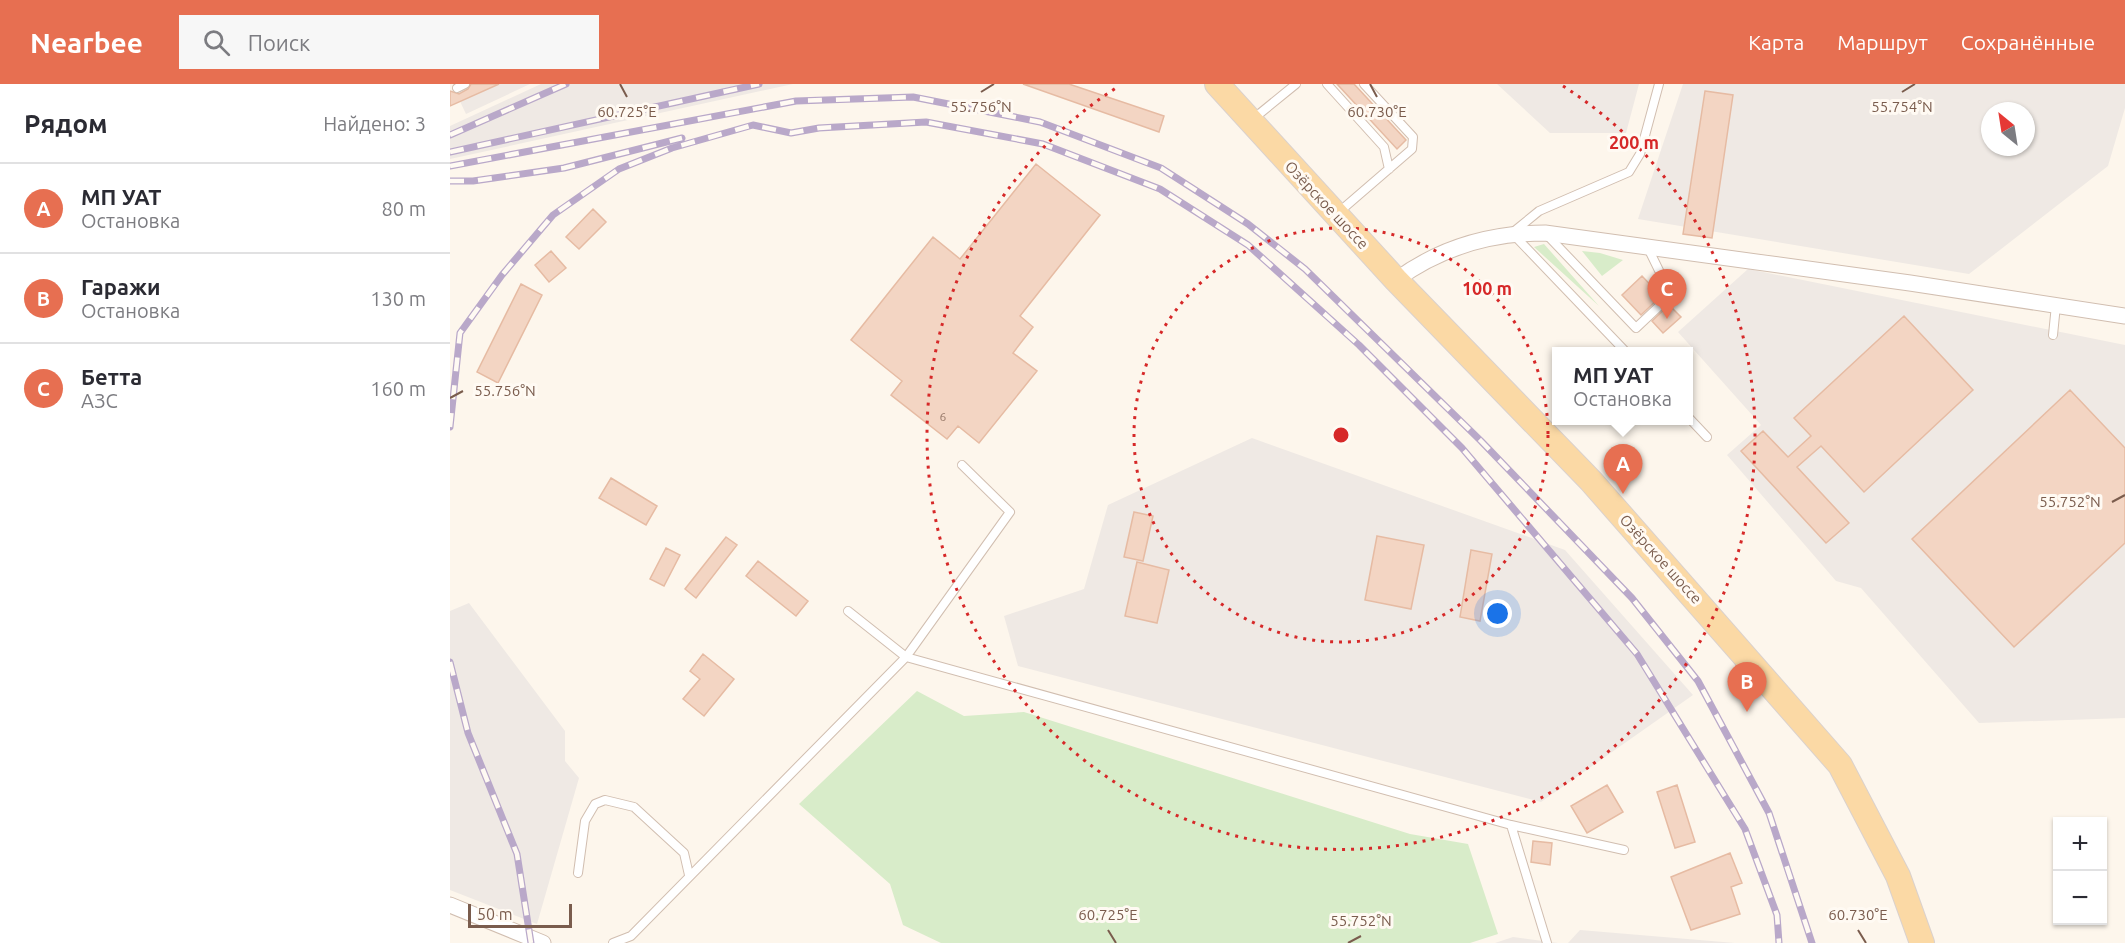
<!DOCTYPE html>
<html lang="ru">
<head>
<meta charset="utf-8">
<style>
	:root { --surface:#fff; --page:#f7f7f7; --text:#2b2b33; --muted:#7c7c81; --line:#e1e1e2; --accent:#e76f51 }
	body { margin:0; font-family:Ubuntu,sans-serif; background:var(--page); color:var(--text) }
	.controls { position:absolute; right:18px; bottom:18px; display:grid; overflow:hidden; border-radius:0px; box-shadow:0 2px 4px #0004 }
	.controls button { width:54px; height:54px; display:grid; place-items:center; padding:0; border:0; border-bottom:2px solid var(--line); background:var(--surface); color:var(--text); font:30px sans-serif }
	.compass { position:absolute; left:1531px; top:18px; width:54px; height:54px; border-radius:50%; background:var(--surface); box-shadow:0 2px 4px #0004; rotate:330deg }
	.scale { position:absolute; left:18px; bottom:15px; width:104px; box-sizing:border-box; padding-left:6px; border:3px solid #7a5c4d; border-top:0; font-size:16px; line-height:21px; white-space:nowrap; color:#7a5c4d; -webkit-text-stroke:4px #fffaf3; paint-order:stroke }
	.you { position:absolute; left:1048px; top:530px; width:21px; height:21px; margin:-15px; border:4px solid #fff; border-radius:50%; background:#1a73e8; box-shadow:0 0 0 9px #1a73e833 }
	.badge { display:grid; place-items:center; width:39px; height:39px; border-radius:50%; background:var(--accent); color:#fff; font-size:20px; font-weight:700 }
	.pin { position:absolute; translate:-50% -50px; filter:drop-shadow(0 2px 3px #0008) }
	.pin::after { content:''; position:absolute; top:32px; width:21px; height:18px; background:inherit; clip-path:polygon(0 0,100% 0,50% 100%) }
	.popup { position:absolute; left:1102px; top:263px; width:141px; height:78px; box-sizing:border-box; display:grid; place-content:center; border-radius:0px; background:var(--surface); filter:drop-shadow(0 2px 4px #0005); font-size:20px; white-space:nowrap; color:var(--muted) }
	.popup b { font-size:22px; color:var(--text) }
	.popup::after { content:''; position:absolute; left:50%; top:100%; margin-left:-12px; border:12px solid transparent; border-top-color:var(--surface) }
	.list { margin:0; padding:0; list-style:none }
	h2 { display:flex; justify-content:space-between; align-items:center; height:78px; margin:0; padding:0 24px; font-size:26px }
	h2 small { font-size:20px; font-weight:400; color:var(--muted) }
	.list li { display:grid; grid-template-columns:39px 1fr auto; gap:18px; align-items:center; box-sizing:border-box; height:90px; padding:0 24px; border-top:2px solid var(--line) }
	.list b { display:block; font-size:22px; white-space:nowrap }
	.list p { margin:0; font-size:20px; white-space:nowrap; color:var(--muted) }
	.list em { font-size:20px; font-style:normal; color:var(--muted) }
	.icon { flex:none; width:33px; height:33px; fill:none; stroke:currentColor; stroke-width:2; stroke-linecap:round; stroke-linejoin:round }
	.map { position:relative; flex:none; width:1675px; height:859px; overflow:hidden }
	header { display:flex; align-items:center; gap:36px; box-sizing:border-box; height:84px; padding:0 30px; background:var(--accent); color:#fff }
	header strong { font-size:28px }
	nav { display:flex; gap:33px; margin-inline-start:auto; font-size:21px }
	.search { width:420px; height:54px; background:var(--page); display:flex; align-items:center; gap:15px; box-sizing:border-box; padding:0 21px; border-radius:0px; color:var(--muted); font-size:22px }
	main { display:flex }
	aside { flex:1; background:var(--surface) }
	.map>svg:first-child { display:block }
</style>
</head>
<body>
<header>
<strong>Nearbee</strong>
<div class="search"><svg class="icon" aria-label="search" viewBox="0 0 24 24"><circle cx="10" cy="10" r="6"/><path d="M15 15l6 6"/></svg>Поиск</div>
<nav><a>Карта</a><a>Маршрут</a><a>Сохранённые</a></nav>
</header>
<main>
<aside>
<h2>Рядом<small>Найдено: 3</small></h2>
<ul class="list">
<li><span class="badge">A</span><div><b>МП УАТ</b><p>Остановка</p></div><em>80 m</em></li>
<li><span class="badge">B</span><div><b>Гаражи</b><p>Остановка</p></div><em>130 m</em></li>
<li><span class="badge">C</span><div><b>Бетта</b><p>АЗС</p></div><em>160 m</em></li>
</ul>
</aside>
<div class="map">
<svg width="1675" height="859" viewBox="0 0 1675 859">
	<rect width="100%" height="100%" fill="#fdf6ec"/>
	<path fill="#efe9e4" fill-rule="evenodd" d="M25 0H80L16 30 6 9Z
		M91 0H343L0 75V42Z
		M1047 0H1189L1176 49H1100Z
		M1233 0H1675V24L1658 82 1519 190 1188 135ZM1540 27H1576V63H1540Z
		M1298 185 1675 261V634L1529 639 1411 504 1386 497 1277 371 1311 341 1228 248Z
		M802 354 1115 466 1243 611 1091 718 568 582 554 532 634 505 658 421Z
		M19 519 115 647V677L129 694 87 840 0 806V527Z
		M1130 846 1285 859H1118Z
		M1063 853 1108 859H1045Z"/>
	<path fill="#d8ecc9" d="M1094 160 1149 222 1084 163Z
		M1132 167 1150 169 1173 176 1152 192Z
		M467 607 514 632 574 628 960 750 1018 760 1048 850 1020 859H491L453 841 440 800 349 720Z"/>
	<path fill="#f3d5c3" stroke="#e6bba3" stroke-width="1.5" d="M21 0H49L0 22V7L9 10 18 5Z
		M573 0H619L714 32 709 48Z
		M887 0H904L956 56 947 65Z
		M1255 7 1283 11 1262 154 1233 150Z
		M586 80 650 131 570 232 583 243 563 269 587 287 529 359 508 342 497 355 441 311 452 297 401 256 483 153 510 175Z
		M143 125 156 138 129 165 116 153Z
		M101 167 116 184 99 198 85 181Z
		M1192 192 1211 212 1191 231 1172 211Z
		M71 200 92 211 48 299 27 288Z
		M1219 221 1231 233 1213 249 1202 237Z
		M1454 232 1523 306 1414 408 1371 362 1347 383 1399 439 1376 459 1291 367 1313 347 1338 373 1361 352 1344 334Z
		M1620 306 1675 364V459L1564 563 1462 455Z
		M161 394 207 422 196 441 149 414Z
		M684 428 703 432 693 477 674 473Z
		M927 452 974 461 961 525 915 516Z
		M276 453 287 461 246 514 235 505Z
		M216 464 230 471 214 502 200 495Z
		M1021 466 1042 470 1030 537 1010 533Z
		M308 477 358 517 346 532 296 492Z
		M687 478 719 486 707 539 675 532Z
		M253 570 284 595 254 632 233 615 250 595 240 587Z
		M1157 701 1173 728 1137 749 1121 722Z
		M1227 701 1245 758 1225 764 1207 708Z
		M1083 757 1102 759 1100 781 1081 778Z
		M1280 769 1292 799 1281 803 1290 830 1241 846 1221 793Z"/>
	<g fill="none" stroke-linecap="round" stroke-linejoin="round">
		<defs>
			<path id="lane" d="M877 0 934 63 939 85
				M7 4 15 0
				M803 35 846 0
				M889 128 962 65 963 53 914 0
				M1098 152 1186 244 1221 211 1198 164
				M1603 251 1606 221
				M1176 268 1062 149 1089 127 1179 88 1190 70 1209 0
				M1239 334 1257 353
				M398 527 456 573 560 428 512 381
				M1061 741 1174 766
				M128 789 135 737 145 720 155 716 184 723 234 769 239 791
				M163 859 181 852 456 573 1061 741 1097 859"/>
			<path id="street" d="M946 196C991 163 1040 149 1095 149L1460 199 1675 232
				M0 821 93 859"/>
			<path id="primary" d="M767 0 946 196 1141 397 1390 681 1448 792 1472 859"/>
		</defs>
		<use href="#lane" stroke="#d1beb0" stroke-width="10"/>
		<use href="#street" stroke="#d1beb0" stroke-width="17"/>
		<use href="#primary" stroke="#dad1cd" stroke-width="26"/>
		<use href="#lane" stroke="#fff" stroke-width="8"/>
		<use href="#street" stroke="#fff" stroke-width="15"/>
		<use href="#primary" stroke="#fbd9a5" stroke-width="24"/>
		<defs>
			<path id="rail" d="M0 51 116 0
				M0 68 309 0
				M0 82 346 17 463 13 590 38 711 84 798 140 855 185 1031 357 1182 514 1248 597 1319 729 1362 859
				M0 97H23L114 84 232 54
				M0 343 10 249 52 191 103 131 169 85 222 64 303 41 341 49 369 44 476 38 593 60 710 105 798 161 909 261 1012 364 1187 570 1295 745 1327 831 1329 859
				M0 578 18 649 67 770 81 859"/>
		</defs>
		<use href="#rail" stroke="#b9a8c9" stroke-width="7"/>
		<use href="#rail" stroke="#fffaf3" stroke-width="4.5" stroke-dasharray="14" stroke-linecap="butt"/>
	</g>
	<path fill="none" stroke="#7a5c4d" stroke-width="2" d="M170 0 177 13M920 0 927 13M531 8 544 0M1452 8 1465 0M0 314 13 307M1662 418 1675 411M658 846 666 859M1408 846 1416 859M898 859 911 852"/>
	<g fill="none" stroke="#d62828" stroke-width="3" stroke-dasharray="3 6">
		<circle cx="891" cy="351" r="207"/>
		<path d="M1113 2A414 414 0 1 1 669 2"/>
	</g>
	<g text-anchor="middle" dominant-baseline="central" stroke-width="6" stroke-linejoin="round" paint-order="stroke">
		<g font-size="12" fill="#987a6a">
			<text x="493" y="332">6</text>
		</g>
		<g font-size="15" fill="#7a5c4d" stroke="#fffaf3">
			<text transform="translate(877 121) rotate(47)">Озёрское шоссе</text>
			<text transform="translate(1211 475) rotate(48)">Озёрское шоссе</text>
		</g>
	</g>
	<g font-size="15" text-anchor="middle" fill="#7a5c4d" stroke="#fffaf3" stroke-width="6" stroke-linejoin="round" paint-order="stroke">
		<text x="531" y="28">55.756°N</text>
		<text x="1452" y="28">55.754°N</text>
		<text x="177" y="33">60.725°E</text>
		<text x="927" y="33">60.730°E</text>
		<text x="55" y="312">55.756°N</text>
		<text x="1620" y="423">55.752°N</text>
		<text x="658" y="836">60.725°E</text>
		<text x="1408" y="836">60.730°E</text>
		<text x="911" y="842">55.752°N</text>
	</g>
	<circle cx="891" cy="351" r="9" fill="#d62828" stroke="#fffaf3" stroke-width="3"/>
	<g font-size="18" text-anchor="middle" font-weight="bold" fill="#d62828" stroke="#fffaf3" stroke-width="6" stroke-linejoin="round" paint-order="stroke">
		<text x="1184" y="65">200 m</text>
		<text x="1037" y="211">100 m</text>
	</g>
</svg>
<div class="controls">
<button>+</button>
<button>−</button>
</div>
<svg class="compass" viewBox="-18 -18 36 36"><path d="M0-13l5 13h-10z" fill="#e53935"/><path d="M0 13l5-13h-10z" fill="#7c7c81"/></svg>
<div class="scale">50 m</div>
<div class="you"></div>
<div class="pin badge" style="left:1173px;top:410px">A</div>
<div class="popup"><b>МП УАТ</b>Остановка</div>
<div class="pin badge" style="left:1297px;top:628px">B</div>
<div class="pin badge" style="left:1217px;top:235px">C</div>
</div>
</main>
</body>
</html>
